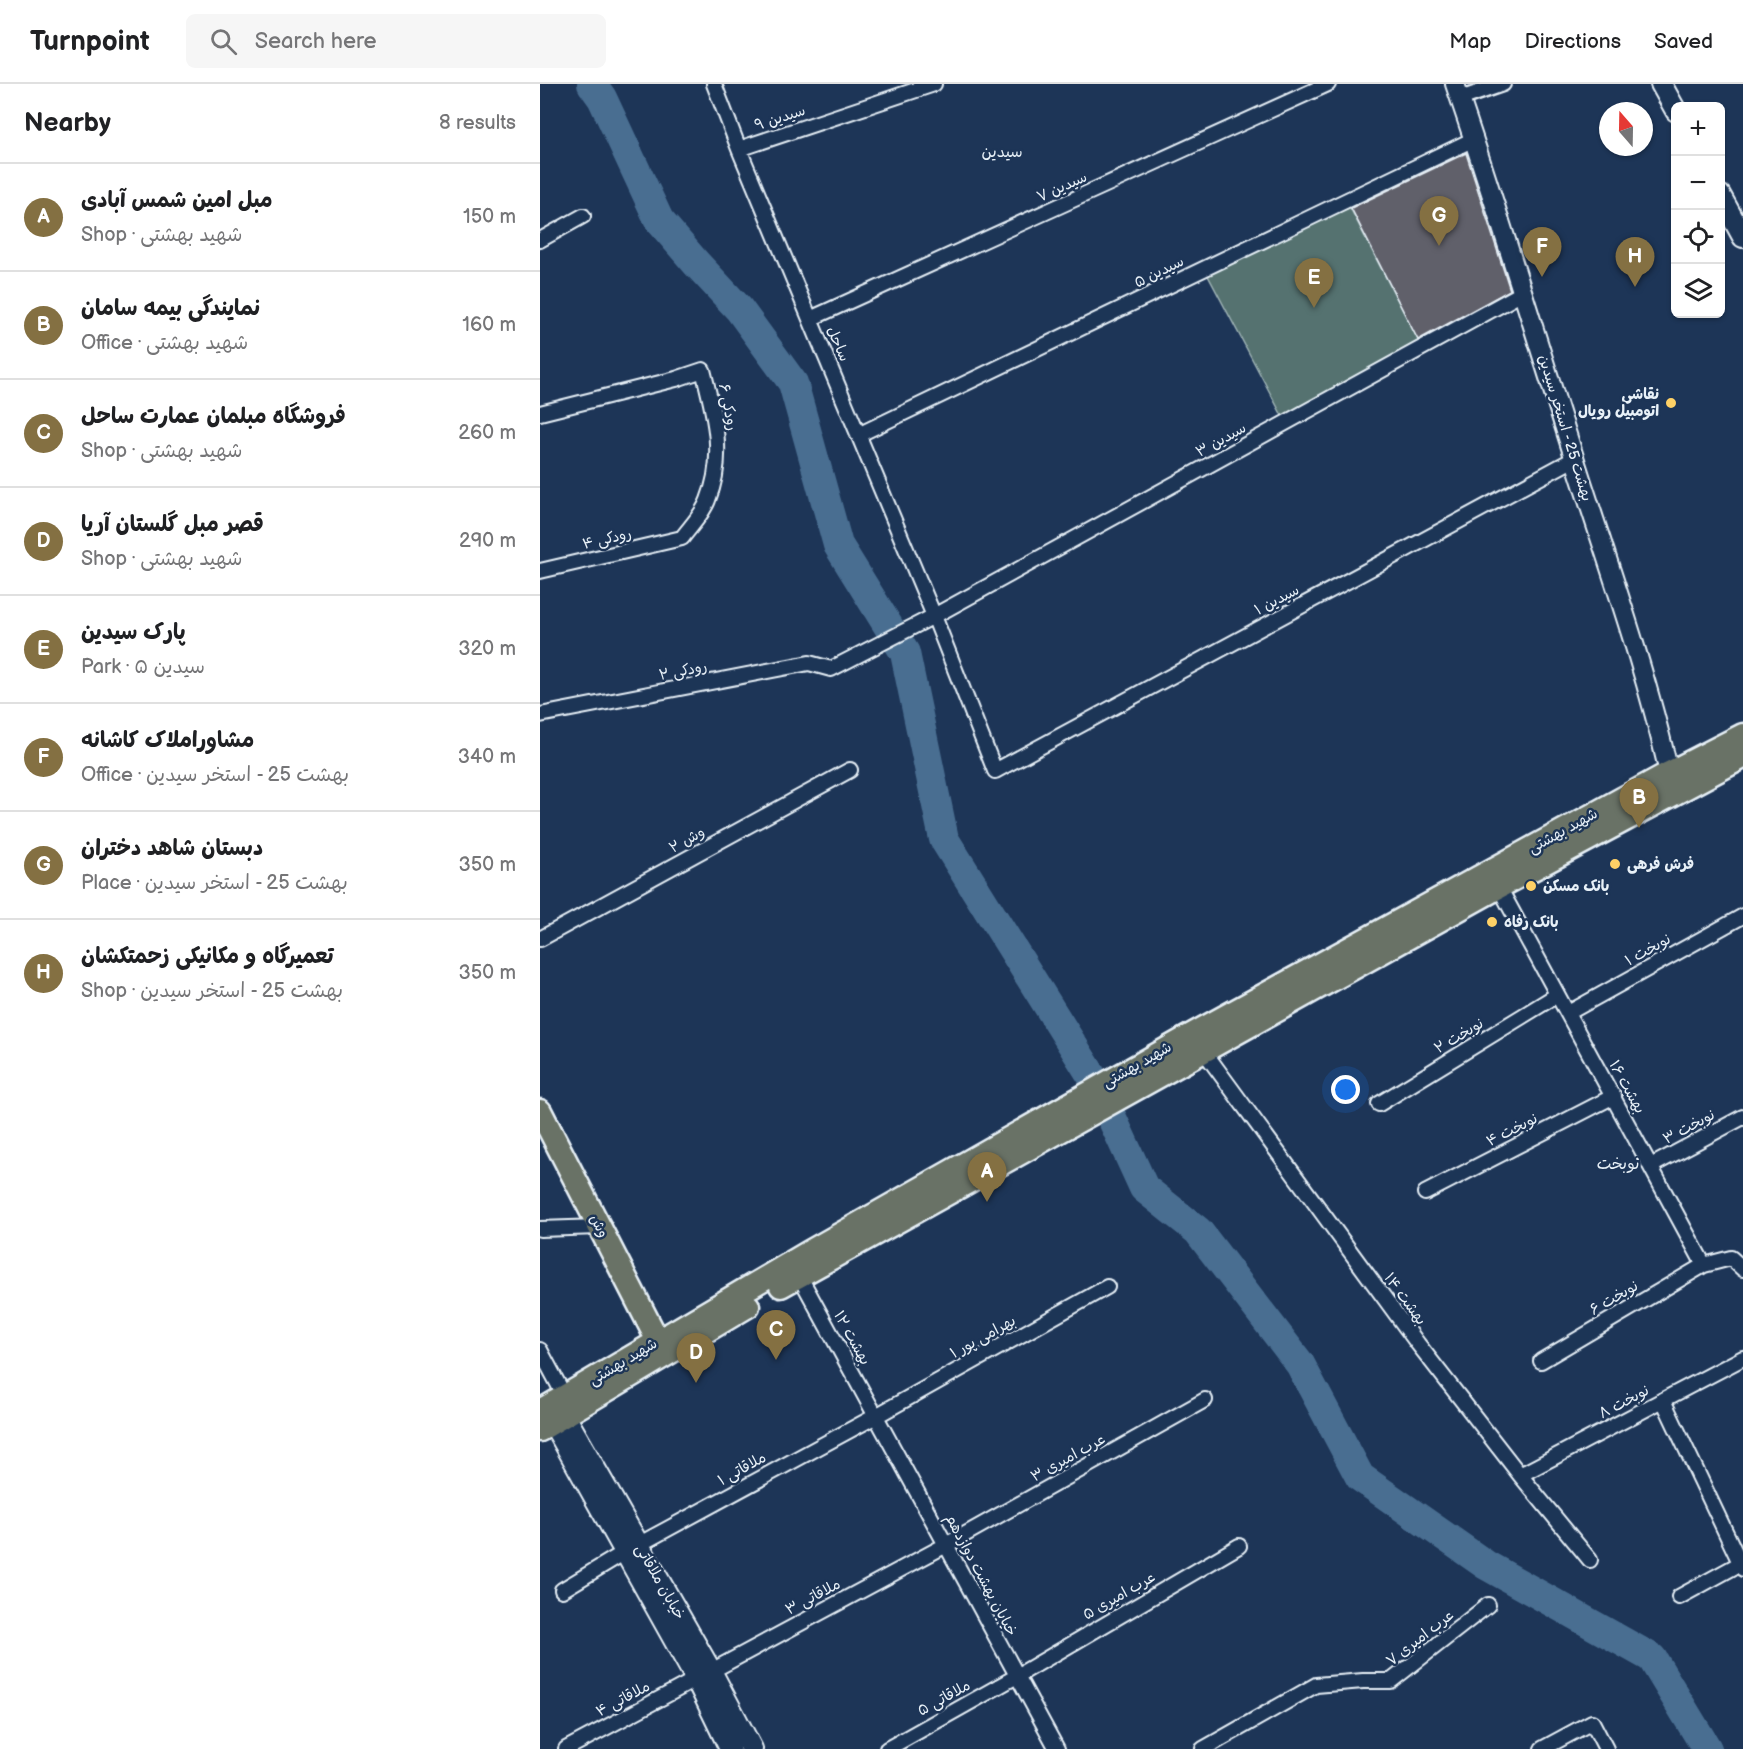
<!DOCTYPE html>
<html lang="en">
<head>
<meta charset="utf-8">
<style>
	:root { --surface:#fff; --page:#f6f6f6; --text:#202124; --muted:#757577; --line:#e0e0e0; --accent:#847042 }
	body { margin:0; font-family:"Balsamiq Sans","Playpen Sans Arabic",sans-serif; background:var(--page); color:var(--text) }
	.controls { position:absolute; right:18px; top:18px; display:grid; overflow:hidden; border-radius:9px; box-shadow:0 2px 4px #0004 }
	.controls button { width:54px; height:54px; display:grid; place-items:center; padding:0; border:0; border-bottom:2px solid var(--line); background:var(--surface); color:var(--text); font:30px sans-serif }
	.compass { position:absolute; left:1059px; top:18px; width:54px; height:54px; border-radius:50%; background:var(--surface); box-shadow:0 2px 4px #0004; rotate:340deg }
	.you { position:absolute; left:806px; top:1006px; width:21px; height:21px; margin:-15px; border:4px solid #fff; border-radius:50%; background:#1a73e8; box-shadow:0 0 0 9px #1a73e833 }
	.badge { display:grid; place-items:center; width:39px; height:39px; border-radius:50%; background:var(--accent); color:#fff; font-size:20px; font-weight:700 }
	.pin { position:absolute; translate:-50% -50px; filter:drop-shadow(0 2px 3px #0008) }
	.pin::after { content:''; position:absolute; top:32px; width:21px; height:18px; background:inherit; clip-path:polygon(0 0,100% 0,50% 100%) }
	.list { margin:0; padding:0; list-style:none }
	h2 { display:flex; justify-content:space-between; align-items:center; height:78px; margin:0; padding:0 24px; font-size:26px }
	h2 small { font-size:20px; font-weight:400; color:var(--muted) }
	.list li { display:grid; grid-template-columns:39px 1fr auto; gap:18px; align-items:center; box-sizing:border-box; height:108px; padding:0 24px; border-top:2px solid var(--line) }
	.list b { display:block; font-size:22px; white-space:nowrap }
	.list p { margin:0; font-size:20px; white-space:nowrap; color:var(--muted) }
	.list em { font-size:20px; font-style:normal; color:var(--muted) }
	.icon { flex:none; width:33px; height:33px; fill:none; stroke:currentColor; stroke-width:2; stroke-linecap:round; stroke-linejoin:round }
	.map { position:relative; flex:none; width:1203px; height:1665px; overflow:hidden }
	header { display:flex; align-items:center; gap:36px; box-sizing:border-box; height:84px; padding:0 30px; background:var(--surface); border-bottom:2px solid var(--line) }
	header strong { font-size:28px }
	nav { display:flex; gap:33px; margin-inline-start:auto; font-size:21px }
	.search { width:420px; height:54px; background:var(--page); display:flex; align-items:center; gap:15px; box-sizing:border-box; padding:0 21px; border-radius:9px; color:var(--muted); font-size:22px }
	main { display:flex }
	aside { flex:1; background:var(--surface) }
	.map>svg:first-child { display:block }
</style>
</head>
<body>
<header>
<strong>Turnpoint</strong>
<div class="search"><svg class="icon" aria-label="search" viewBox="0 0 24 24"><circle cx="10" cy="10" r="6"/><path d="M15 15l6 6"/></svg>Search here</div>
<nav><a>Map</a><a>Directions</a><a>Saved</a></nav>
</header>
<main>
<aside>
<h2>Nearby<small>8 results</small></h2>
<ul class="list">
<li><span class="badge">A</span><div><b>مبل امین شمس آبادی</b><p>Shop · شهید بهشتی</p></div><em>150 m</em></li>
<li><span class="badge">B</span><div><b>نمایندگی بیمه سامان</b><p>Office · شهید بهشتی</p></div><em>160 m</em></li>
<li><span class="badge">C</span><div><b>فروشگاه مبلمان عمارت ساحل</b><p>Shop · شهید بهشتی</p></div><em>260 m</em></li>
<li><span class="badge">D</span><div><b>قصر مبل گلستان آریا</b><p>Shop · شهید بهشتی</p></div><em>290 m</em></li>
<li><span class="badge">E</span><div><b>پارک سیدین</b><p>Park · سیدین ۵</p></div><em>320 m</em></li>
<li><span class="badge">F</span><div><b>مشاوراملاک کاشانه</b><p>Office · بهشت 25 - استخر سیدین</p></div><em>340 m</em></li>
<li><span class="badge">G</span><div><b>دبستان شاهد دختران</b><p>Place · بهشت 25 - استخر سیدین</p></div><em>350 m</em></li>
<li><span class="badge">H</span><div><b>تعمیرگاه و مکانیکی زحمتکشان</b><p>Shop · بهشت 25 - استخر سیدین</p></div><em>350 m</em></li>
</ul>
</aside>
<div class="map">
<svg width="1203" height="1665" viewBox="0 0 1203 1665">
	<rect width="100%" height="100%" fill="#1d3557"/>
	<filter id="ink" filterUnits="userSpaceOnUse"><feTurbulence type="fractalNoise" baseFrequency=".0167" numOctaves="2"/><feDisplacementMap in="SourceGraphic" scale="12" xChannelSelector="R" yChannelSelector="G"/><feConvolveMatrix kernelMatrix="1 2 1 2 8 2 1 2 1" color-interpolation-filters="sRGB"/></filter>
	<g filter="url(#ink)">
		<path fill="#547270" stroke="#9eb2b4" stroke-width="1.5" d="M806 116 882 264 746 339 664 184Z"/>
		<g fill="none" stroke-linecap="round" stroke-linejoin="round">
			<path stroke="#496e91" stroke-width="30" d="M52 0 62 14 119 136 156 179 199 225 253 299 298 461 365 569 404 755 550 989
				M571 1032 604 1104 658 1147 760 1280 820 1393 946 1481 1112 1574 1167 1665"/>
		</g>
		<path fill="#60606b" stroke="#e8f1f8" stroke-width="1.5" d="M926 69 970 206 878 256 811 124Z"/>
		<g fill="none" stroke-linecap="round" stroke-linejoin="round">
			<defs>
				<path id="minor" d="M174 0 199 65 394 532 455 687 1034 375
					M920 15 963 0
					M199 65 394 0
					M0 156 43 132
					M270 235 788 0
					M0 329 136 295 163 286C174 330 186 371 168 416 163 430 150 443 142 454L0 487
					M318 351 934 55
					M0 631 269 579 291 585 394 532 984 208
					M959 803 1164 1181
					M0 855 310 686
					M1028 929 1203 832
					M663 966 878 1260 980 1391 1050 1476
					M839 1020 1017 911
					M1111 1082 1203 1033
					M885 1109 1074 1012
					M0 1145 59 1143
					M259 1191 517 1665
					M0 1266 25 1313
					M1001 1277 1164 1181 1191 1174 1203 1185
					M1123 1316 1203 1485
					M980 1391 1203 1274
					M22 1506 85 1468 336 1332 567 1203
					M1139 1513 1203 1478
					M26 1665 406 1461 665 1316
					M347 1665 477 1592 699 1462
					M663 1665 776 1601 823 1597H851L948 1521
					M1002 1665 1052 1638 1066 1665"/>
				<path id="tertiary" d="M915 0C958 125 995 251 1035 376 1068 480 1105 583 1129 689"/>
				<path id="secondary" d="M1121 0 1136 27
					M1180 111 1203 153
					M25 1332 171 1587 212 1665
					M13 1339 156 1595 190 1665"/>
				<path id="primary" d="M0 1027 118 1257
					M241 1202 959 803 1203 673
					M0 1327 269 1168 655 949 1129 689 1203 651
					M0 1346 208 1222"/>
			</defs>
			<use href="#minor" stroke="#e8f1f8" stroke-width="18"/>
			<use href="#tertiary" stroke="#e8f1f8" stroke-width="22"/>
			<use href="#secondary" stroke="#e8f1f8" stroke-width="24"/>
			<use href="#primary" stroke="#e8f1f8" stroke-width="27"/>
			<use href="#minor" stroke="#1d3557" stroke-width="14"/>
			<use href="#tertiary" stroke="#1d3557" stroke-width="18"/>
			<use href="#secondary" stroke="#1d3557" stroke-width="20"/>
			<use href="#primary" stroke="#697266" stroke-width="22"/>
		</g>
	</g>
	<g fill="#ffd166" stroke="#1d3557" stroke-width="2">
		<circle cx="1131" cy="319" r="6"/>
		<circle cx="1075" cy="780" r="6"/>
		<circle cx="991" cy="802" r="6"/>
		<circle cx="952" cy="838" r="6"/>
	</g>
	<g text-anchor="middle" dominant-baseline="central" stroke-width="5" stroke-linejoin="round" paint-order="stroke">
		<g font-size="15" fill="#e8f1f8" stroke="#1d3557">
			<text transform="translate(240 34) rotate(-18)">۹ سیدین</text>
			<text transform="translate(522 103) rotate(-24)">سیدین ۷</text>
			<text transform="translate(619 188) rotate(-26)">سیدین ۵</text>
			<text transform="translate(298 260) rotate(67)">ساحل</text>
			<text transform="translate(188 323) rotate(79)">رودکی ۶</text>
			<text transform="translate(1025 344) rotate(73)">بهشت 25 - استخر سیدین</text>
			<text transform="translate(681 356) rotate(-29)">سیدین ۳</text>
			<text transform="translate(67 455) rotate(-13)">رودکی ۴</text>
			<text transform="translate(737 516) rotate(-28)">سیدین ۱</text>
			<text transform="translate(143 587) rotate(-11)">رودکی ۲</text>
			<text transform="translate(1023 747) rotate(-29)">شهید بهشتی</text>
			<text transform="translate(147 756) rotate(-29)">وش ۲</text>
			<text transform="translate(1108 866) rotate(-29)">۱ نوبخت</text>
			<text transform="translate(919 952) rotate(-31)">۲ نوبخت</text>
			<text transform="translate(597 981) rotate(-30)">شهید بهشتی</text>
			<text transform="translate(1087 1003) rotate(61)">۱۶ بهشت</text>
			<text transform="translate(1149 1043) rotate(-28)">۳ نوبخت</text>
			<text transform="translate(972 1046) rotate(-27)">۴ نوبخت</text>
			<text transform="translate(59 1142) rotate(63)">وش</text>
			<text transform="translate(1074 1214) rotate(-30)">نوبخت ۶</text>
			<text transform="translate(865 1215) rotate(54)">بهشت ۱۴</text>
			<text transform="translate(443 1253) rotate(-29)">۱ بهرامی پور</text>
			<text transform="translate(312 1254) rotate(61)">۱۲ بهشت</text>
			<text transform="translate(83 1278) rotate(-31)">شهید بهشتی</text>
			<text transform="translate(1084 1318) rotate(-28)">۸ نوبخت</text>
			<text transform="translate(528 1374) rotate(-29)">۳ عرب امیری</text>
			<text transform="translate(202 1385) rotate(-29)">ملاقاتی ۱</text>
			<text transform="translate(441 1491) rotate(62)">خیابان بهشت دوازدهم</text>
			<text transform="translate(120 1498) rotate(60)">خیابان ملاقاتی</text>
			<text transform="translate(579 1512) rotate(-30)">۵ عرب امیری</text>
			<text transform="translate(273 1513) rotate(-28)">ملاقاتی ۳</text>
			<text transform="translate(880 1554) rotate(-38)">۷ عرب امیری</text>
			<text transform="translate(404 1614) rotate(-29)">ملاقاتی ۵</text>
			<text transform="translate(83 1615) rotate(-28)">ملاقاتی ۴</text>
		</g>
		<g font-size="15" font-weight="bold" fill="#e8f1f8" stroke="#1d3557" text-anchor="start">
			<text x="1119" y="310" text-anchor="end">نقاشی<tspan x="1119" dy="17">اتومبیل رویال</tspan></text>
			<text x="1087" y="780">فرش فرهی</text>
			<text x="1003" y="802">بانک مسکن</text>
			<text x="964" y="838">بانک رفاه</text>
		</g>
		<g font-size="16" fill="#e8f1f8" stroke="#1d3557">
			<text x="462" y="68">سیدین</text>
			<text x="1078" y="1080">نوبخت</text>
		</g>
	</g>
</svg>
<div class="controls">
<button>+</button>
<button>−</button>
<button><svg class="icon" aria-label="locate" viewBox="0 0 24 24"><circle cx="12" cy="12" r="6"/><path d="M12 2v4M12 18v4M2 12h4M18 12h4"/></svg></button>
<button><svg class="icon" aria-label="layers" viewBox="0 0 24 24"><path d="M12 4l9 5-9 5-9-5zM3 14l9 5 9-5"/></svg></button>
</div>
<svg class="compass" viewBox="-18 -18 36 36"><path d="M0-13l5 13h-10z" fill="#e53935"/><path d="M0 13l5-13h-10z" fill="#757577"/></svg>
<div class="you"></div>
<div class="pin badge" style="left:447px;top:1118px">A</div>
<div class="pin badge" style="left:1099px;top:744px">B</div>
<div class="pin badge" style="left:236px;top:1276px">C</div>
<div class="pin badge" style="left:156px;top:1299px">D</div>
<div class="pin badge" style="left:774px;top:224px">E</div>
<div class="pin badge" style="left:1002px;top:193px">F</div>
<div class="pin badge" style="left:899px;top:162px">G</div>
<div class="pin badge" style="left:1095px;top:203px">H</div>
</div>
</main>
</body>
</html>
